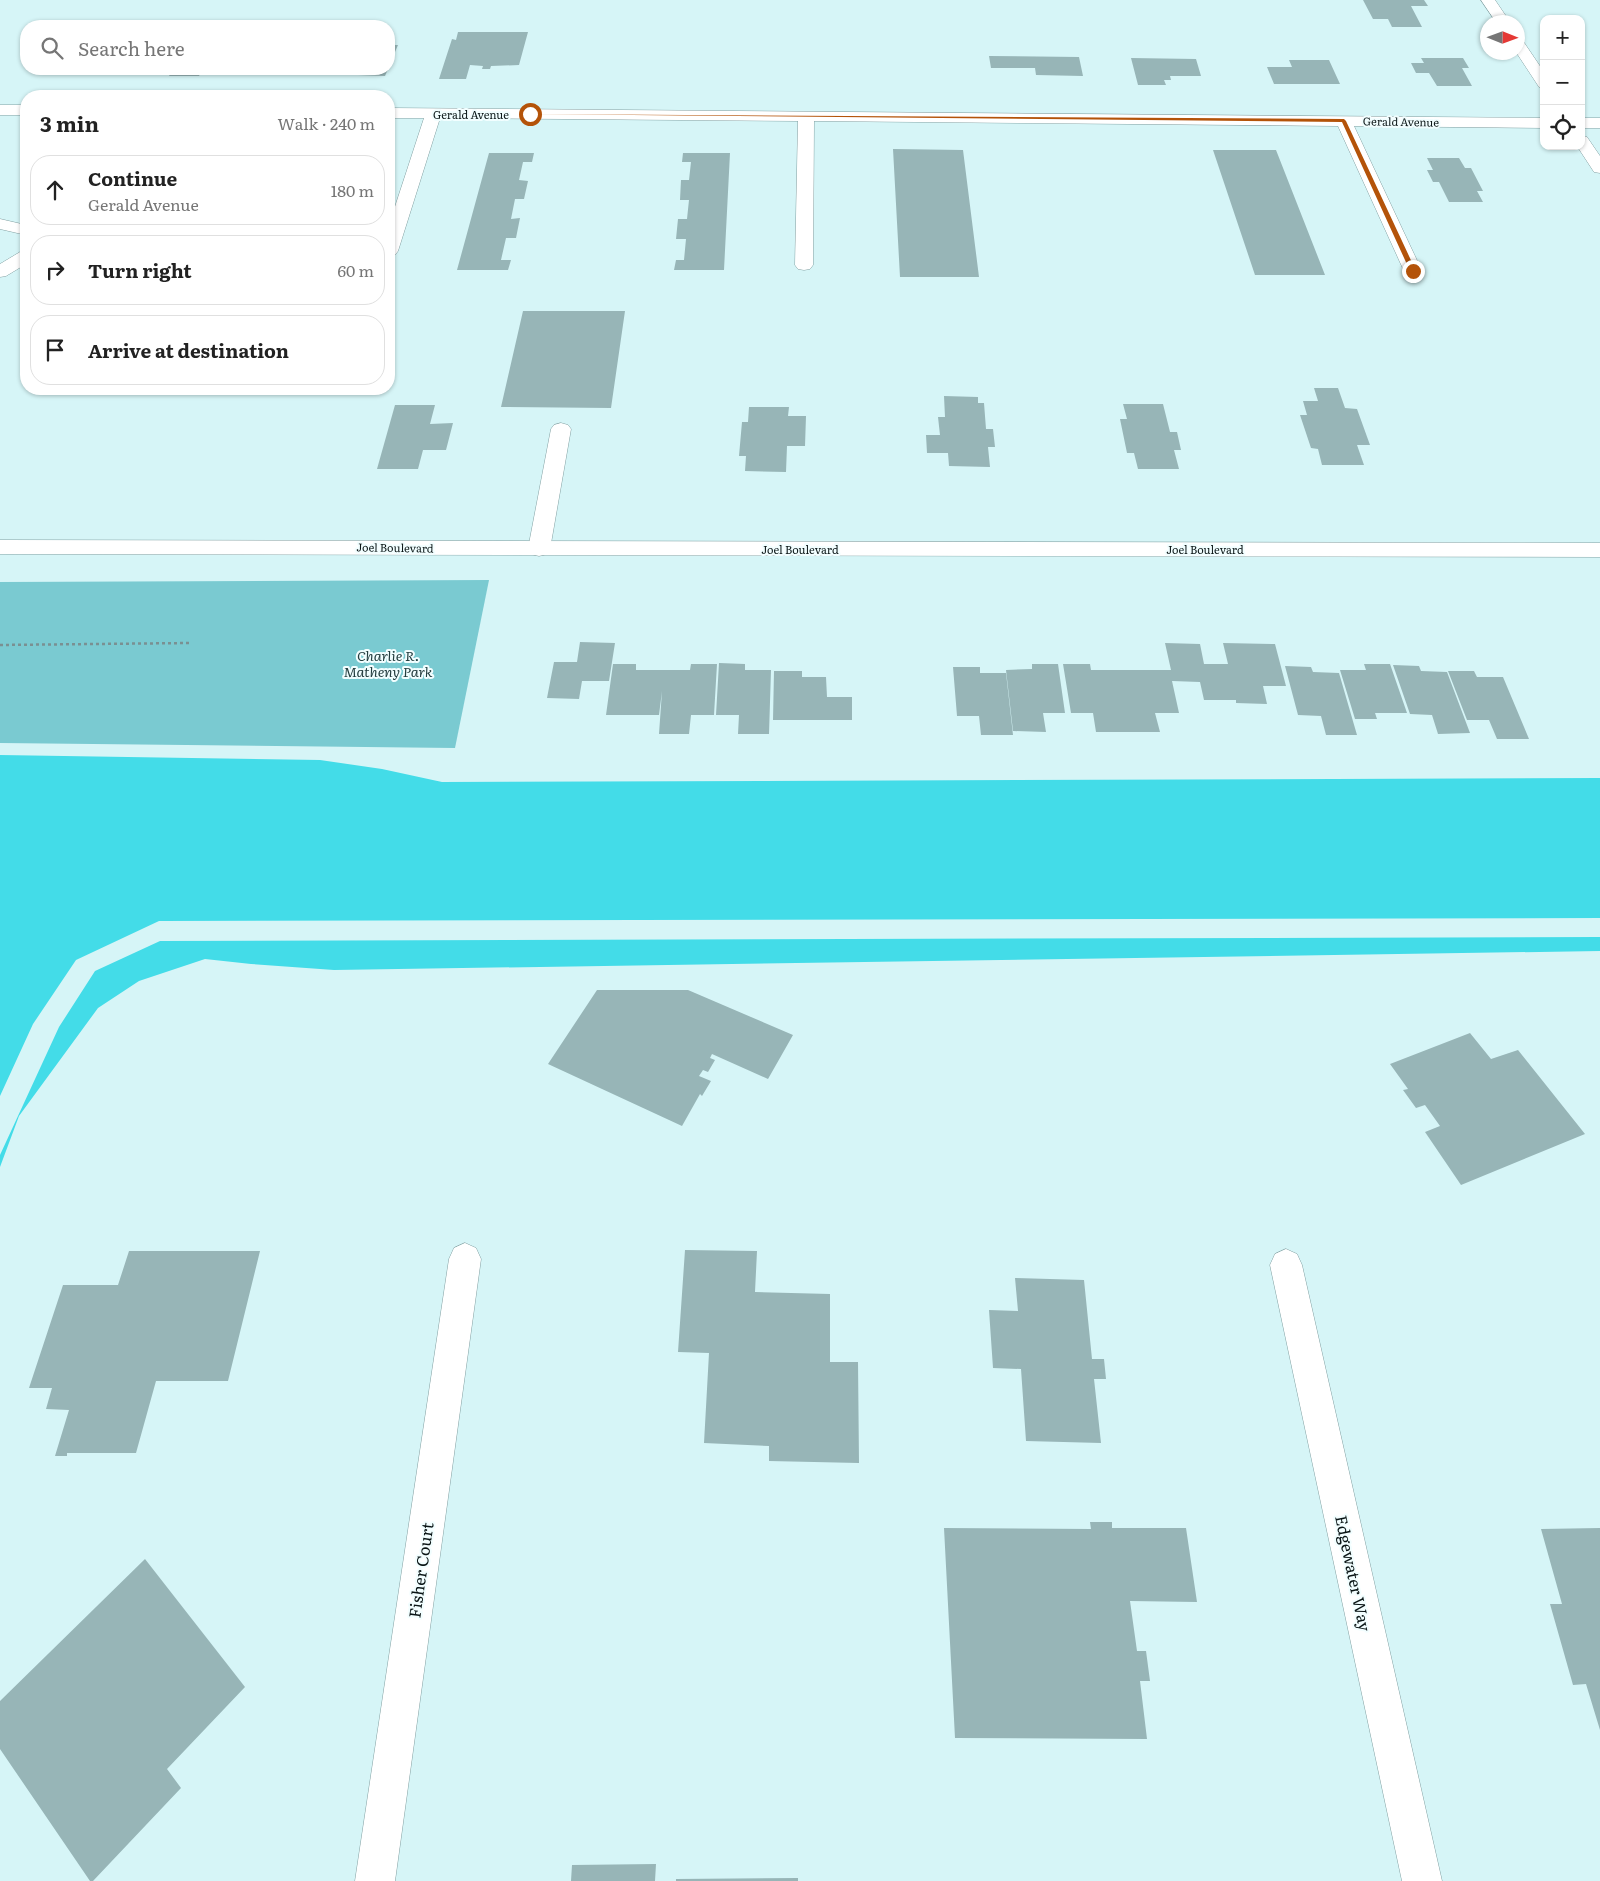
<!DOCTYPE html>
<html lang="en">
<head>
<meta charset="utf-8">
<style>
	:root { --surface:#fff; --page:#f2f2f2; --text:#222; --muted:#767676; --line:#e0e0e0 }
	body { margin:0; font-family:Literata,serif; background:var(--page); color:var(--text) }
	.controls { position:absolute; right:15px; top:15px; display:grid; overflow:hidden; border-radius:10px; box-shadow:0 1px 4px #0004 }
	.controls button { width:45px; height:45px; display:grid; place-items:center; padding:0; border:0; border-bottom:1px solid var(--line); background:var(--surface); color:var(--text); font:25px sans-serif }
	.compass { position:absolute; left:1480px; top:15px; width:45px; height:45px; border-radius:50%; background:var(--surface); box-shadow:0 1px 4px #0004; rotate:91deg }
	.stop { position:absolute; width:15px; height:15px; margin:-11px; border:4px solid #b45309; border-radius:50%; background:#fff }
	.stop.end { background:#b45309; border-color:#fff; box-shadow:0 1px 5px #0008 }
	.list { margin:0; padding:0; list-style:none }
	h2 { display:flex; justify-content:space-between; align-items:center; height:65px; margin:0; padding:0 20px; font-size:21px }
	h2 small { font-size:16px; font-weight:400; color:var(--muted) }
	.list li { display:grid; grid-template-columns:32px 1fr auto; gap:15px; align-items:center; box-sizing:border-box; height:70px; margin:0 10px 10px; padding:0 10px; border:1px solid var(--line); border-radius:20px }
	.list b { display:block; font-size:19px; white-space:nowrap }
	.list p { margin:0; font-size:16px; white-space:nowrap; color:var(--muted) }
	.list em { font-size:16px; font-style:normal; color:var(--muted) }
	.icon { flex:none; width:28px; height:28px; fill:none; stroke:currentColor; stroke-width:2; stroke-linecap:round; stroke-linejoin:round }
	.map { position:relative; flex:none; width:1600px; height:1881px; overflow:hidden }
	.search { position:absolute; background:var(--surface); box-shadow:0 1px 4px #0004; left:20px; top:20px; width:375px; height:55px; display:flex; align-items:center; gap:12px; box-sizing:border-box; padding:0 18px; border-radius:20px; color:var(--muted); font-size:19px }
	.panel { position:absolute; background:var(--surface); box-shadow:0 1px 4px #0004; left:20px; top:90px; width:375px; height:305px; border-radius:20px }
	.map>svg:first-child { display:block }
</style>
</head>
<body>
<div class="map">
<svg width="1600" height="1881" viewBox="0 0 1600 1881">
	<rect width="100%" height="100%" fill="#d6f5f7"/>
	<path fill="#7acad1" d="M489 580 455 748 0 743V582Z"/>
	<path fill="#43dce8" d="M0 755 320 760 382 769 442 782 1600 778V918L159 921 76 960 33 1024 0 1096Z
		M1600 937V951L334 970 251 964 205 959 139 981 98 1008 19 1116 0 1167V1155L59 1027 95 971 160 941Z"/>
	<path fill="#97b5b7" d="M1363 0H1424L1428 6H1411L1422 27H1392L1388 19H1373Z
		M458 32H528L519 65 491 66 490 69H482L483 66 470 65 466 79H439L452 39 456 40Z
		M389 45H398L389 66Z
		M989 56 1079 57 1083 76 1036 75 1035 68H991Z
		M1131 58 1196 59 1201 76H1170L1171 80H1164L1166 85H1138Z
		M1421 58H1463L1469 68H1462L1472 86H1437L1429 73H1416L1411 63H1424Z
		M1289 60H1329L1340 84H1274L1267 67H1292Z
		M36 69H102L99 73H33Z
		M173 69H203L199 76H169Z
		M303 69H388L385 76 358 75 360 72 334 71 332 75 300 74Z
		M893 149 963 150 979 277H900Z
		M1213 150H1276L1325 275H1255Z
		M489 153H534L532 162H523L519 180 528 181 524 199H515L511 219 520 218 516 238H506L501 260H511L508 270H457Z
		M683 153H730L724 270H674L676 260H684L686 239H676L678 219H687L689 200H680L681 180H689L691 162H682Z
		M1427 158H1459L1465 168H1471L1483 191H1477L1483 202H1449L1439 182H1433L1427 170H1433Z
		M523 311H625L611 408 501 407Z
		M1314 388H1338L1345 408 1357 409 1370 445H1357L1364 465H1322L1318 449 1311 448 1300 415H1307L1303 401H1318Z
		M944 396 978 397V403H984L986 429H993L995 447H988L990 467 949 466 948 453H927L926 435H940L938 417H945Z
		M1123 404H1163L1170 432H1177L1181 450H1174L1179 469H1138L1134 453H1127L1120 419H1127Z
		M395 405H435L430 424 453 423 446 450H423L418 469H377Z
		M749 407H789L788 416H806L805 446H787L786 472 745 471 746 456H739L742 422H748Z
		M580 642 615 643 609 681H582L579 699 547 698 554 662H577Z
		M1165 643 1200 644 1204 664H1228L1223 643 1275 644 1286 686H1263L1267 704 1236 703V700H1204L1200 682 1172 681 1179 713H1155L1160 732H1128L1126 717 1128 732H1096L1093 713H1071L1063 664H1090L1091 670H1171Z
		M719 663 745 664V670H771L769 734H738L739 715H716Z
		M613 664H636V670H690L691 664H717L714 715H691L689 734H659L662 691 659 715H606Z
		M1032 664H1058L1065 713H1043L1046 732 1013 731 1006 670 1032 669Z
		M1364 664H1390L1407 713H1375L1377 719H1355L1340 670H1366Z
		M1393 665 1419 666 1421 671 1447 672 1470 733 1438 734 1432 715 1410 714Z
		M1285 666 1311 667 1313 672 1339 673 1357 735H1326L1321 716 1298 715Z
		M953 667H980V673H1006L1013 735H981L979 716H957Z
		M774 671H802V677H826L827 697H852V720H773Z
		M1448 671H1474L1477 677H1503L1529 739H1497L1489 720H1467Z
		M597 990H688L793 1035 768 1079 712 1054 710 1058 715 1060 708 1072 703 1070 699 1076 711 1081 702 1096 700 1094 682 1126 548 1064Z
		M1470 1033 1491 1059 1518 1050 1585 1134 1461 1185 1425 1132 1440 1126 1425 1105 1416 1108 1403 1090 1408 1089 1390 1064Z
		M685 1250 757 1251 755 1292 830 1294V1362H858L859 1463 769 1461V1446L704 1443 709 1353 678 1352Z
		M129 1251H260L228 1381H156L136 1453H67V1456H55L69 1410 46 1409 52 1388H29L63 1285H118Z
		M1015 1278 1084 1280 1092 1359H1104L1106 1379H1094L1101 1443 1026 1441 1021 1369 993 1368 989 1310 1018 1311Z
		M1090 1522H1112V1528H1186L1197 1602 1130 1601 1137 1651H1146L1150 1681H1140L1147 1739 955 1738 944 1528 1091 1529Z
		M1600 1528V1730L1586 1684 1573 1685 1550 1604H1562L1541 1529Z
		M145 1559 245 1687 167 1769 181 1788 93 1881H90L0 1749V1701Z
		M656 1864 655 1881H571L572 1865Z
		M798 1878V1881H676V1879Z"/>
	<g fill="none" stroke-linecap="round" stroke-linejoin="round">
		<defs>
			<path id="minor" d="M1481 0H1495L1510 22H1496Z
				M1518 40 1523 41 1544 72V89L1539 87 1516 52Z
				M0 105H26V115H0Z
				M389 108 1544 118V128L1354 126 1422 271 1419 275 1413 276 1407 275 1404 271 1338 126 814 121 813 265 810 269 804 270 798 269 795 265 798 121 440 118 398 251 395 255 389 256V225L424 118H389Z
				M1581 118H1600V128H1581Z
				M1581 135 1587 137 1600 156V173L1594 172 1577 146H1581Z
				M0 219 26 225V235L0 229Z
				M26 251V264L6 276 0 277V264L20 252Z
				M561 423 568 425 571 429 550 549 547 554 539 556 531 554 528 549 551 429 554 425Z
				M465 1243 476 1248 481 1259 395 1881H355L449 1259 454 1248Z
				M1286 1249 1297 1254 1302 1265 1442 1881H1402L1270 1265 1275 1254Z"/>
			<path id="major" d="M0 540 1600 543V557L0 554Z"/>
		</defs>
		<use href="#minor" stroke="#83a0a2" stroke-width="1"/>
		<use href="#major" stroke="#83a0a2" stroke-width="1"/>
		<path stroke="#7a9092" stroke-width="2.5" stroke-dasharray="3 3" stroke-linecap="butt" d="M0 645 189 643"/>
		<use href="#minor" fill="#fff" fill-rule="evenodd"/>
		<use href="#major" fill="#fff" fill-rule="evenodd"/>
	</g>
	<path fill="#b45309" d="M527 114 1344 119 1346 121 1416 271 1413 272 1410 271 1342 122Z"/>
	<g text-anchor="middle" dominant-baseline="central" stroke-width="4" stroke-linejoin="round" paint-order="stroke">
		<g font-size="11" fill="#0a1516" stroke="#f2feff">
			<text x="471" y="114">Gerald Avenue</text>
			<text transform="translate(1401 121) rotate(1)">Gerald Avenue</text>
			<text transform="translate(395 547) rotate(1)">Joel Boulevard</text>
			<text x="800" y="549">Joel Boulevard</text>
			<text x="1205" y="549">Joel Boulevard</text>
		</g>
		<g font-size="14" font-style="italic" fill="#233c3e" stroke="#f2feff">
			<text x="388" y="655">Charlie R.<tspan x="388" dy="16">Matheny Park</tspan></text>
		</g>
		<g font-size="16" fill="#0a1516" stroke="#f2feff">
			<text transform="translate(420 1570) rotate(-82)">Fisher Court</text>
			<text transform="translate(1354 1573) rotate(78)">Edgewater Way</text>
		</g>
	</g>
</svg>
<div class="controls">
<button>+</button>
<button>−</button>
<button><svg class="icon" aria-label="locate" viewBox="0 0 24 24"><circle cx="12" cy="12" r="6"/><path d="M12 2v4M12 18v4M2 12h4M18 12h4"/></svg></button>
</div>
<svg class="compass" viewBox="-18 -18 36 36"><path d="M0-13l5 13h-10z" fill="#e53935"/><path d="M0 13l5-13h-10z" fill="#767676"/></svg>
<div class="stop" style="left:530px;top:114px"></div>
<div class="stop end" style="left:1413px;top:271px"></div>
<div class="search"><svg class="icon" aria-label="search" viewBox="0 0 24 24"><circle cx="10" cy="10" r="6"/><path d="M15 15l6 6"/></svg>Search here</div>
<section class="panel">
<h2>3 min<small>Walk · 240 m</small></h2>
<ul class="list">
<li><svg class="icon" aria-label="ahead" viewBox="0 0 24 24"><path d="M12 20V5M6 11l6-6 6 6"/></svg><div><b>Continue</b><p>Gerald Avenue</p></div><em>180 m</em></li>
<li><svg class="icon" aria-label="right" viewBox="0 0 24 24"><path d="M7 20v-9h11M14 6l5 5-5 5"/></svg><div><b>Turn right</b></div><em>60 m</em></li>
<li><svg class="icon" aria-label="arrive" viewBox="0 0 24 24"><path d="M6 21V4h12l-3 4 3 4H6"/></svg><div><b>Arrive at destination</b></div></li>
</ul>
</section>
</div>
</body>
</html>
